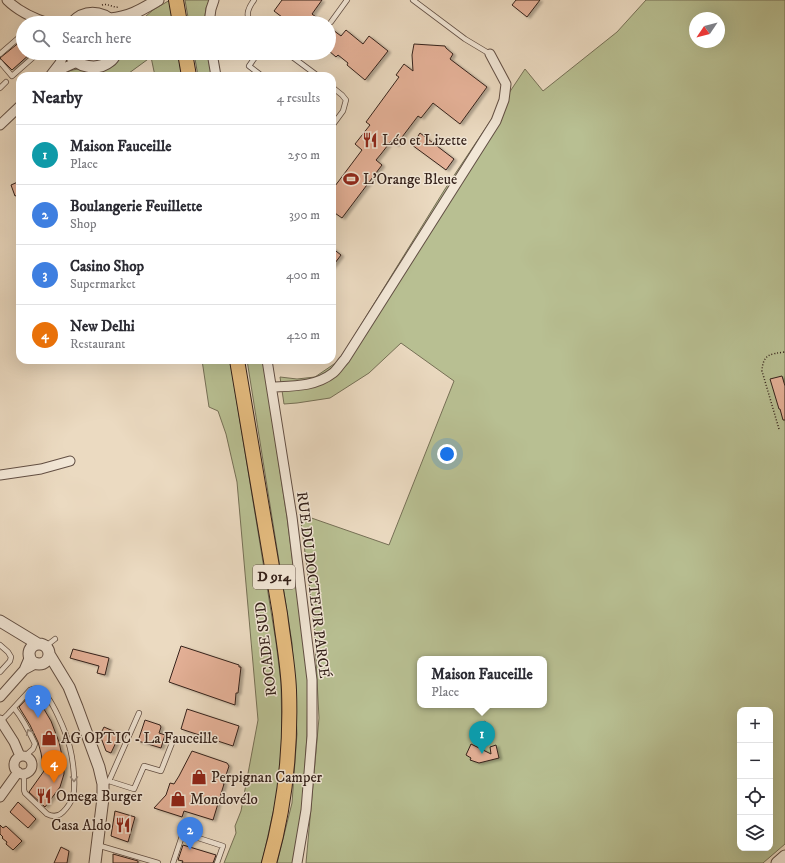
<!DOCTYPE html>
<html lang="en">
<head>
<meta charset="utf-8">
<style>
	:root { --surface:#fff; --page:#f2f2f3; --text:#2b2b33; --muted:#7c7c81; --line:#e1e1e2; --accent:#ea580c }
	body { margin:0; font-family:"IM FELL DW Pica",serif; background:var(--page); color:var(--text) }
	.controls { position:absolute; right:12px; bottom:12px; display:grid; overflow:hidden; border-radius:8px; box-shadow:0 4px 16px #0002 }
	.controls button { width:36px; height:36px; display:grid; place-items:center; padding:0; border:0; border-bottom:1px solid var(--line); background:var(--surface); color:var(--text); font:20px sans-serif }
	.compass { position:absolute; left:689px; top:12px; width:36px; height:36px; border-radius:50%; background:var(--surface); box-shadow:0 4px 16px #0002; rotate:235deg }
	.you { position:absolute; left:447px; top:454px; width:14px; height:14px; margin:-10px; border:3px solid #fff; border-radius:50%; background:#1a73e8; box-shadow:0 0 0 6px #1a73e833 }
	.badge { display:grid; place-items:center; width:26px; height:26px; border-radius:50%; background:var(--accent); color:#fff; font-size:13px; font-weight:700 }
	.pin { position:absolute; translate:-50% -33px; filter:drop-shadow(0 1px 2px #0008) }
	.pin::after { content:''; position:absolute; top:21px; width:14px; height:12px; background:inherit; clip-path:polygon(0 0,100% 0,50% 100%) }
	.popup { position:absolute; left:417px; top:656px; width:130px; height:52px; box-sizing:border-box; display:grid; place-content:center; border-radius:8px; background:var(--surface); filter:drop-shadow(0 1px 3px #0005); font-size:13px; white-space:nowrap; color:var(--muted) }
	.popup b { font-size:15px; color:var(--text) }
	.popup::after { content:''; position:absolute; left:50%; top:100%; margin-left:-8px; border:8px solid transparent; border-top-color:var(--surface) }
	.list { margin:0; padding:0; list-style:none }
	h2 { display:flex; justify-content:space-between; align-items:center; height:52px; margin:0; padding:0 16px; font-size:17px }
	h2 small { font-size:13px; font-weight:400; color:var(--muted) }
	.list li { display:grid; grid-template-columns:26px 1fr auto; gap:12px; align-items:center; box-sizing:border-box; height:60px; padding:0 16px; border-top:1px solid var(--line) }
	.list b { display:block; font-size:15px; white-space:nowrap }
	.list p { margin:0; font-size:13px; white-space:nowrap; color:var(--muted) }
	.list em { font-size:13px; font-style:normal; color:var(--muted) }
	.icon { flex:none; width:22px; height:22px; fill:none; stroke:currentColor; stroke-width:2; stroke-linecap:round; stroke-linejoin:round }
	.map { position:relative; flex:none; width:785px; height:863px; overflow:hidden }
	.search { position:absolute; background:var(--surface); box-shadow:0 4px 16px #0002; left:16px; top:16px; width:320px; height:44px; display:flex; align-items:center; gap:10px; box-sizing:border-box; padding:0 14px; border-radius:22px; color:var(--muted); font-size:15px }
	.panel { position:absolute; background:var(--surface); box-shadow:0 4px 16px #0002; left:16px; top:72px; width:320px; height:292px; border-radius:12px }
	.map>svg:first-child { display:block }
</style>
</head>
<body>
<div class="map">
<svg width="785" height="863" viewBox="0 0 785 863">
	<defs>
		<filter id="shadow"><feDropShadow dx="3" dy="1.5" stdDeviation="1" flood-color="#0004"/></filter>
	</defs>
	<rect width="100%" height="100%" fill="#ebdac1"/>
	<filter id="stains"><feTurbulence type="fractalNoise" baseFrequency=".005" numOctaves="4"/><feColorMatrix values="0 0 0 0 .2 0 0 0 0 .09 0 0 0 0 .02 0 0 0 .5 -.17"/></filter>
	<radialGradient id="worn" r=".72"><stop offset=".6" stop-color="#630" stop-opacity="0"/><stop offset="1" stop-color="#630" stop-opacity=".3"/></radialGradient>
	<path fill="#b8bf92" stroke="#767056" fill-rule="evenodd" d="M170 0 174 23H138L153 10Z
		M185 0H210L206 8 204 23H189Z
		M646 0H785V844L763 863H306L319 718 314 622 300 514 389 545 454 381 401 343 369 373 330 398 297 403 284 404 280 377 297 379 315 377 337 362 346 349 445 189 525 69 543 91 617 32ZM695 18H719V42H695ZM420 659H544V705H420ZM740 710H770V848H740Z
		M123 53H178L182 76H155L151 57 125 76H64L62 73C68 71 72 70 78 69 87 69 96 71 104 69 112 68 121 60 123 53Z
		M194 53H208L212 76H198Z
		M202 360H230L276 642 281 683 282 737 278 790 263 858 261 863H224L236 833 235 826 241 811 258 720 237 482 226 434 218 411 209 407Z
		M247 360H263L287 517 308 680 307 736 302 809 293 863H277L292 803 297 734 292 643Z"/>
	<path fill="#98bbb1" stroke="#707d75" d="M485 721 488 724 482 736 477 737 474 725Z"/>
	<path fill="#e6b299" stroke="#34211a" filter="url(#shadow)" d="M282 0H322L312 14 324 23H290L274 11Z
		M516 0H540L527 17 512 5Z
		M329 27 341 36 346 30 363 44 369 36 388 51 365 80 347 65 348 63 338 55 336 57 329 51Z
		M21 41 23 43V53H31L12 70 0 58Z
		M414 44 445 46 446 48 453 54 450 59 487 87 460 124 433 103 421 118 418 116 396 145 391 141 381 154 376 160 382 165 342 218 332 211V190L362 150 355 144 370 125 366 122 399 77 396 75 404 64 413 71 412 55Z
		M420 133 454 159 446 170 412 145Z
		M20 181V194L15 196 11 185Z
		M332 248 341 255 332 267Z
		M782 376 785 386V420H783L780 409H779L770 379Z
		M181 646 239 665V667H241L238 693H236L235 705 169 682Z
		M73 649 109 658 105 675 97 673 99 666 70 658Z
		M32 693 41 704 51 721 59 742 64 765V774L60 787 45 807 29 792 44 771 41 753 38 742 30 725 19 707Z
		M187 709 239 726 233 746 181 729Z
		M145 720 160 725 161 727 159 733 165 735 161 748 138 741Z
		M104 727 120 734 111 753 106 751 100 735Z
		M471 744 491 754 490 747 496 745 499 758 479 763 470 760 471 758 466 755Z
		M192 751 227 763 229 766 223 784H224L213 820 184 811 182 817 154 808 166 795 170 783 174 784 179 776Z
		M18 802 36 819 28 828 10 812Z
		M115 811 135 817 128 842 111 836Z
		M0 825 3 828 6 826 22 841 13 850 6 844 7 842 2 838 3 837 0 834Z
		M183 845 216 855 213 863H182L183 861 178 860Z
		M61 847 69 851 67 863H54Z
		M113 854 138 861V863H113Z"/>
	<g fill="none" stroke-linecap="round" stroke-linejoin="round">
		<defs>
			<path id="service" d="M413 0 465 39 490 54
				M331 22 347 0
				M250 23C245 14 249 7 254 0
				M258 53 249 66 262 76
				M287 53 318 76
				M0 54 23 34
				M0 62 12 76 38 53
				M332 87 342 95 346 100 343 111 332 126
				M0 88 6 82
				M0 645 8 652 11 657 10 661 0 672
				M46 646 55 639
				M14 708C23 719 29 731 35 744L33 749 25 756
				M1 721 8 714 30 690C34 688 36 688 39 689 51 694 67 735 70 748 73 760 76 784 73 797 71 802 67 808 63 812 58 817 53 817 47 814L25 793 24 790V773
				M109 781 134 789 144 766 161 771 174 738
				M107 782 109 781 139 713
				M97 845 158 863
				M173 863 183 833 223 846 217 863"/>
			<path id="minor" d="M7 0C18 11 33 18 48 23
				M209 23 211 9 214 0
				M212 53 216 76
				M55 72 77 62
				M50 76 60 63 64 53
				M0 125 20 106
				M267 360 292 517 312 680V736L306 810 297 863
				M272 387C293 386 315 387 333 373 337 370 341 363 345 359L496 121 504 100 506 84 490 54
				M0 475 41 469 70 461
				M24 670 30 656
				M0 697 24 670 37 663
				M0 720 14 742 20 756
				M14 765a9 9 0 1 1 18 0a9 9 0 1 1-18 0Z
				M0 797 18 772"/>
			<path id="tertiary" d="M110 19C130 17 141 10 158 0
				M72 23C84 10 101 10 114 23
				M69 53C77 68 98 71 110 61 113 59 115 55 116 53
				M0 621 38 644
				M29 654a10 10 0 1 1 20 0a10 10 0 1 1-20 0Z
				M49 654 69 687 77 707 99 767 103 784V798L95 863
				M777 863 785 856"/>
			<path id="primary" d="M176 0 180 23
				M185 53 189 76
				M237 360 280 614C283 639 288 665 289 690 291 749 285 807 269 863"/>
		</defs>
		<use href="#service" stroke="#624f44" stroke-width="6"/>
		<use href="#minor" stroke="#624f44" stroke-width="11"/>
		<use href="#tertiary" stroke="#624f44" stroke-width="13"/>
		<use href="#primary" stroke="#34211a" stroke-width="16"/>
		<path stroke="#34211a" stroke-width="1.5" stroke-dasharray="1 2" stroke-linecap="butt" d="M102 5C108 3 113 8 119 7
			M779 429 762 371C763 354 770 354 785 352"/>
		<use href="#service" stroke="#f2e7d7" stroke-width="4.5"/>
		<use href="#minor" stroke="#f2e7d7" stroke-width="9"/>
		<use href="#tertiary" stroke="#f2e7d7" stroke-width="11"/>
		<use href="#primary" stroke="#e6bd80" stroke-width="14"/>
	</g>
	<defs><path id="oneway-chevron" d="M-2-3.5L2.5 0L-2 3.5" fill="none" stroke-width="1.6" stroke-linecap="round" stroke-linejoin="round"/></defs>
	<g stroke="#9c8e82">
		<use href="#oneway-chevron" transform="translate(29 732) rotate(-115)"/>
		<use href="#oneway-chevron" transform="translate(74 779) rotate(90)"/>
	</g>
	<defs>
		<symbol id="restaurant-bare" viewBox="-9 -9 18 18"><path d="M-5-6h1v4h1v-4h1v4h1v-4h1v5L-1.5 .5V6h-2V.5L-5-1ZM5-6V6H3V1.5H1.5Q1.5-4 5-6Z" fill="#8f2418" stroke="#f2e7d7" stroke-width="2.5" paint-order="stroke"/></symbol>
		<symbol id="stadium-bare" viewBox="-9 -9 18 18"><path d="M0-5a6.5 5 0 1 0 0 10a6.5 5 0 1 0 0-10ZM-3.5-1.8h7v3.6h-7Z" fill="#8f2418" stroke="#f2e7d7" stroke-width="2.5" paint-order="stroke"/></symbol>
		<symbol id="shop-bare" viewBox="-9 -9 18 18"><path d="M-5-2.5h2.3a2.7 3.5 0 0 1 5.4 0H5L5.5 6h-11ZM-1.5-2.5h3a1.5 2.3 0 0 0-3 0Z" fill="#8f2418" stroke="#f2e7d7" stroke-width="2.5" paint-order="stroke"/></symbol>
	</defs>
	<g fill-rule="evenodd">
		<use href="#restaurant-bare" x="359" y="129" width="22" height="22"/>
		<use href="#stadium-bare" x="340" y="168" width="22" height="22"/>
		<use href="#shop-bare" x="38" y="727" width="22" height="22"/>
		<use href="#shop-bare" x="188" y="766" width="22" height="22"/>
		<use href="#restaurant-bare" x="33" y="785" width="22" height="22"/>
		<use href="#shop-bare" x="167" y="788" width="22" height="22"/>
		<use href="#restaurant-bare" x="112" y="814" width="22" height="22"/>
	</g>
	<g text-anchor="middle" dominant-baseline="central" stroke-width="3" stroke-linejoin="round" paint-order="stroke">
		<rect fill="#f2e7d7" stroke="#6d5c53" stroke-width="1" x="253" y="565" width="42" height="24" rx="3"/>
		<g font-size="14" font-weight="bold" fill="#34211a">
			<text x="274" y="577">D 914</text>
		</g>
		<g font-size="15" fill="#34211a" stroke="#f2e7d7" text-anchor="start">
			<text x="382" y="140">Léo et Lizette</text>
			<text x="363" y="179">L'Orange Bleue</text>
			<text x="61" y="738">AG OPTIC - La Fauceille</text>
			<text x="211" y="777">Perpignan Camper</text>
			<text x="56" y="796">Omega Burger</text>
			<text x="190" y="799">Mondovélo</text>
			<text x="111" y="825" text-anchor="end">Casa Aldo</text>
		</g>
		<g font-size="15" fill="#34211a" stroke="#f2e7d7">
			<text transform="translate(313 585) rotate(83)">RUE DU DOCTEUR PARCÉ</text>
			<text transform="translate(266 649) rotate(-97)">ROCADE SUD</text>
		</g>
	</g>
	<rect width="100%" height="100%" filter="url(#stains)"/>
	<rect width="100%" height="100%" fill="url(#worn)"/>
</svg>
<div class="controls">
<button>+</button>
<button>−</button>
<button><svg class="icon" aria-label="locate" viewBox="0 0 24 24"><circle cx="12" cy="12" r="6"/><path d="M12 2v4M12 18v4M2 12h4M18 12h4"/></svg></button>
<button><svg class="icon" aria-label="layers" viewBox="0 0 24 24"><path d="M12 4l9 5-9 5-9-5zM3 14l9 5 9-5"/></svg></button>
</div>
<svg class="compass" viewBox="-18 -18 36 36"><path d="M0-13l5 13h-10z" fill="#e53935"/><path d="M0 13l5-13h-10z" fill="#7c7c81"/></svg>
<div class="you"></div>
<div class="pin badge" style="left:482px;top:754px;background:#0f9aa8">1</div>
<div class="popup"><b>Maison Fauceille</b>Place</div>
<div class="pin badge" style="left:190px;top:850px;background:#3f7fe0">2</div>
<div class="pin badge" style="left:38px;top:718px;background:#3f7fe0">3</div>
<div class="pin badge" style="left:54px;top:783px;background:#e8710a">4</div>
<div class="search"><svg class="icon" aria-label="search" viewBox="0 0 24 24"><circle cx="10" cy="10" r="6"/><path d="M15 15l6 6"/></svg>Search here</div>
<section class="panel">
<h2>Nearby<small>4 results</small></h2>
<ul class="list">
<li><span class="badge" style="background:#0f9aa8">1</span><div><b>Maison Fauceille</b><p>Place</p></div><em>250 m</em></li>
<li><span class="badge" style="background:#3f7fe0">2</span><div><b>Boulangerie Feuillette</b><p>Shop</p></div><em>390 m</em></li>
<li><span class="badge" style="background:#3f7fe0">3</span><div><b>Casino Shop</b><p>Supermarket</p></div><em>400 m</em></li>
<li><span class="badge" style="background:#e8710a">4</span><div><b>New Delhi</b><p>Restaurant</p></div><em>420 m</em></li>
</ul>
</section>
</div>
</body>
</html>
